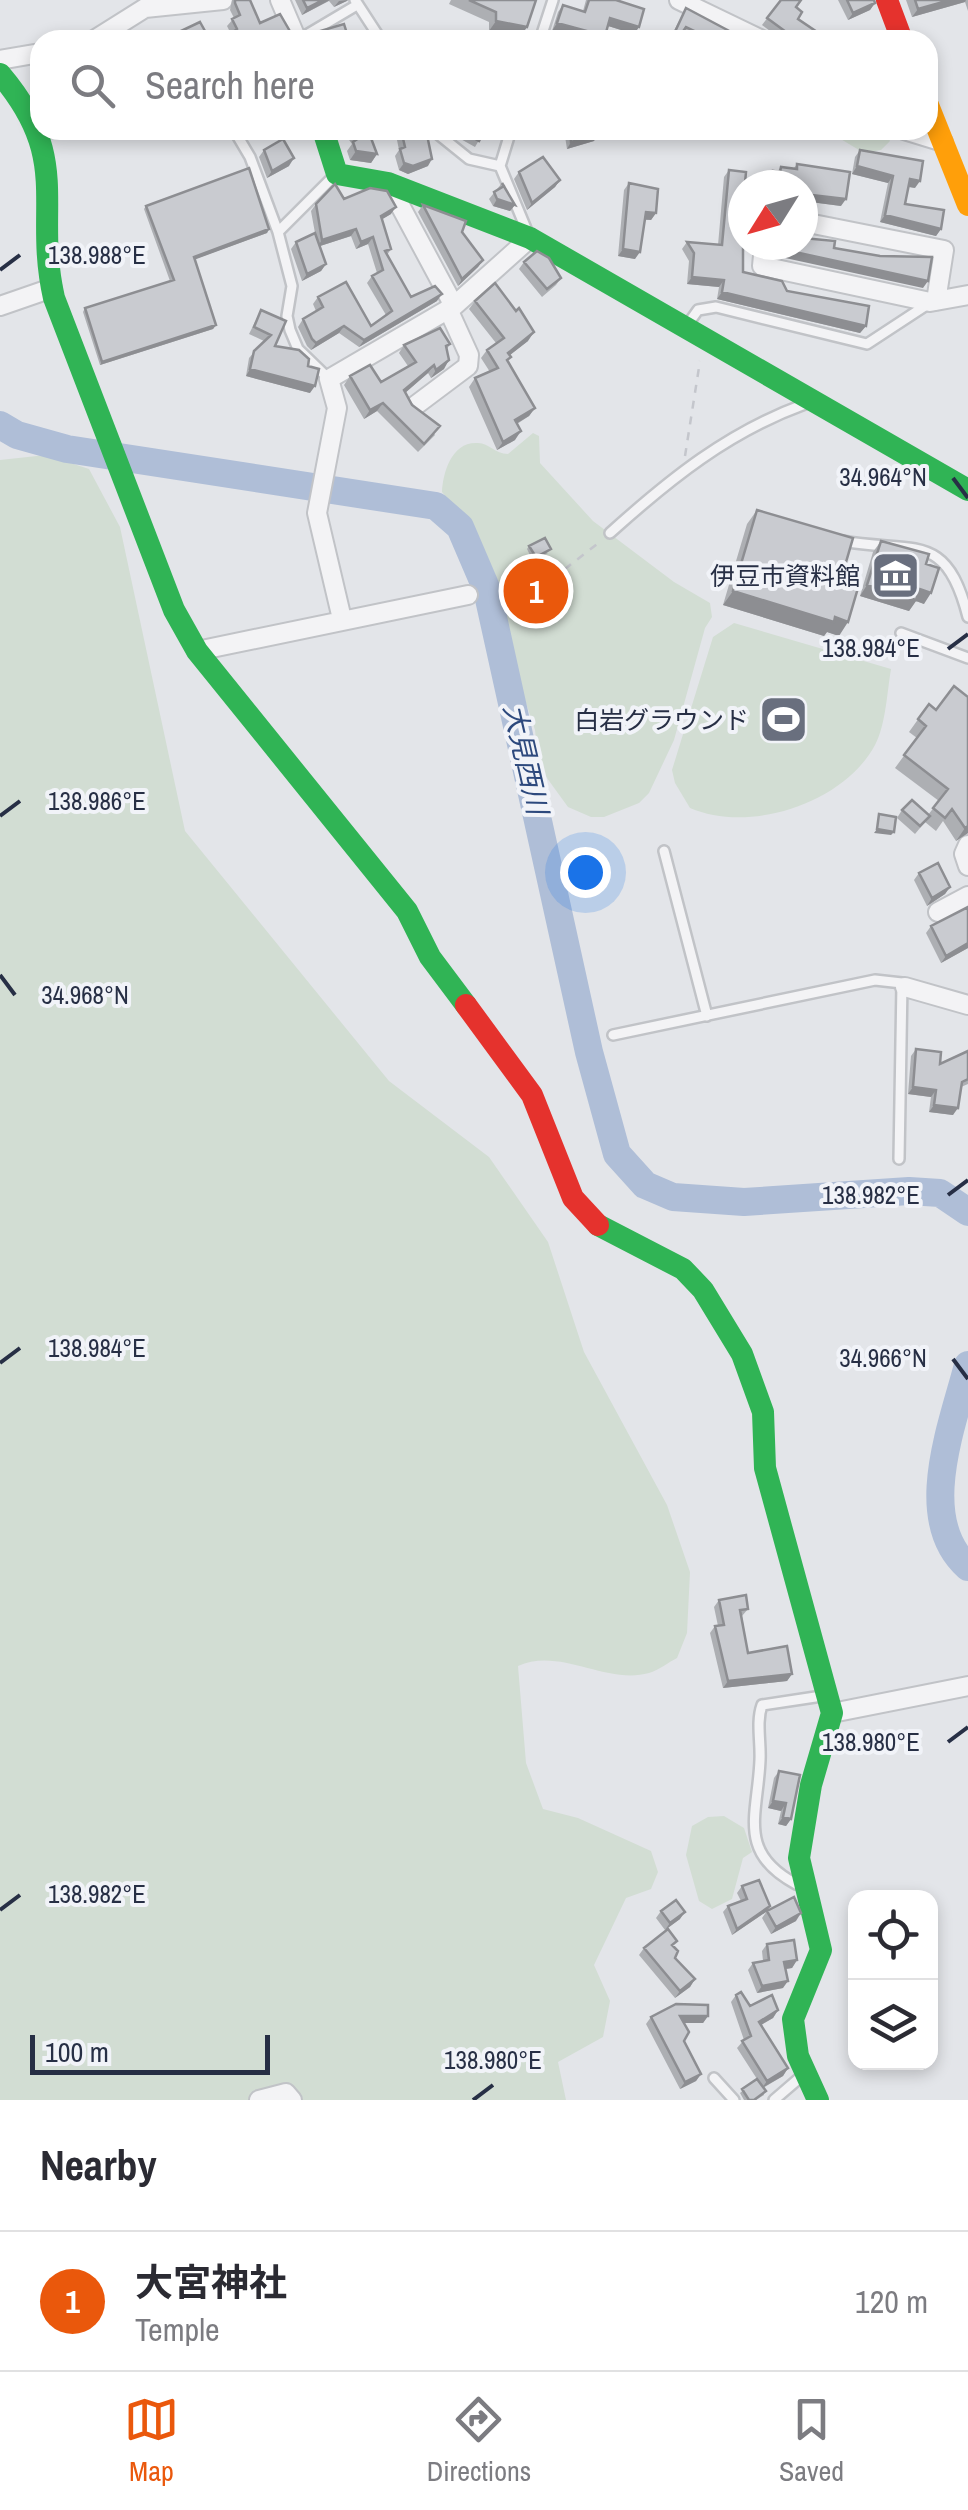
<!DOCTYPE html>
<html lang="en">
<head>
<meta charset="utf-8">
<style>
	:root { --surface:#fff; --page:#f7f7f7; --text:#2b2b33; --muted:#7c7c81; --line:#e1e1e2; --accent:#ea580c }
	body { margin:0; font-family:"Archivo Narrow","Noto Sans JP",sans-serif; background:var(--page); color:var(--text) }
	.controls { position:absolute; right:30px; bottom:30px; display:grid; overflow:hidden; border-radius:20px; box-shadow:0 5px 15px #0003 }
	.controls button { width:90px; height:90px; display:grid; place-items:center; padding:0; border:0; border-bottom:2px solid var(--line); background:var(--surface); color:var(--text); font:50px sans-serif }
	.compass { position:absolute; left:728px; top:170px; width:90px; height:90px; border-radius:50%; background:var(--surface); box-shadow:0 5px 15px #0003; rotate:233deg }
	.scale { position:absolute; left:30px; bottom:25px; width:240px; box-sizing:border-box; padding-left:10px; border:5px solid #272f45; border-top:0; font-size:28px; line-height:35px; white-space:nowrap; color:#272f45; -webkit-text-stroke:8px #f1f3f8; paint-order:stroke }
	.you { position:absolute; left:585px; top:872px; width:35px; height:35px; margin:-25px; border:8px solid #fff; border-radius:50%; background:#1a73e8; box-shadow:0 0 0 15px #1a73e833 }
	.badge { display:grid; place-items:center; width:65px; height:65px; border-radius:50%; background:var(--accent); color:#fff; font-size:32px; font-weight:700 }
	.pin { position:absolute; translate:-50% -50%; border:5px solid #fff; box-shadow:0 2px 10px #0006 }
	.list { margin:0; padding:0; list-style:none }
	h2 { display:flex; justify-content:space-between; align-items:center; height:130px; margin:0; padding:0 40px; font-size:42px }
	h2 small { font-size:32px; font-weight:400; color:var(--muted) }
	.list li { display:grid; grid-template-columns:65px 1fr auto; gap:30px; align-items:center; box-sizing:border-box; height:140px; padding:0 40px; border-top:2px solid var(--line) }
	.list b { display:block; font-size:38px; white-space:nowrap }
	.list p { margin:0; font-size:32px; white-space:nowrap; color:var(--muted) }
	.list em { font-size:32px; font-style:normal; color:var(--muted) }
	.icon { flex:none; width:55px; height:55px; fill:none; stroke:currentColor; stroke-width:2; stroke-linecap:round; stroke-linejoin:round }
	.map { position:relative; flex:none; width:968px; height:2100px; overflow:hidden }
	.search { position:absolute; background:var(--surface); box-shadow:0 5px 15px #0003; left:30px; right:30px; top:30px; height:110px; display:flex; align-items:center; gap:25px; box-sizing:border-box; padding:0 35px; border-radius:30px; color:var(--muted); font-size:38px }
	.sheet { height:270px; background:var(--surface) }
	nav { display:flex; justify-content:space-around; align-items:center; box-sizing:border-box; height:140px; border-top:2px solid var(--line); background:var(--surface); font-size:28px; color:var(--muted) }
	nav a { display:grid; justify-items:center; gap:5px }
	nav .on { color:var(--accent) }
	.map>svg:first-child { display:block }
</style>
</head>
<body>
<div class="map">
<svg width="968" height="2100" viewBox="0 0 968 2100">
	<rect width="100%" height="100%" fill="#e3e5e9"/>
	<path fill="#d2ddd3" d="M812 130H883L890 141 881 150 864 153 839 138C828 141 819 140 812 130Z
		M533 433 539 436 540 463 593 521 674 582 710 603 712 617 705 628 674 740 649 793 639 803 604 817H591L568 807 539 767 535 730 507 646 502 589 474 530 442 492C443 472 452 441 478 443 489 443 495 454 508 454Z
		M46 455 89 469 120 527 185 831 389 1081 489 1157 548 1242 584 1352 667 1505 690 1572 687 1633 677 1658C669 1662 659 1670 649 1673 606 1685 560 1647 518 1666L526 1763 543 1809 578 1818 651 1851 658 1872 651 1889 626 1898 594 1965 610 2001 603 2037 558 2062 566 2100H0V460Z
		M734 623 891 669C887 692 886 724 875 745 844 803 750 834 690 808L675 783 672 770 713 637Z
		M724 1816 744 1828 752 1852 743 1858 732 1899 712 1909 699 1901 686 1855 692 1826 708 1817Z"/>
	<g fill="none" stroke-linecap="round" stroke-linejoin="round">
		<path stroke="#afbed7" stroke-width="28" d="M0 425 17 435 67 449 436 506 460 527 487 590 589 1052 617 1154 645 1185 673 1197 744 1202 909 1191 940 1193 968 1212
			M968 1365C953 1424 914 1519 968 1567"/>
		<defs>
			<path id="lane" d="M355 0 381 40
				M298 40 357 5
				M540 40 553 0
				M234 130 250 157 278 232
				M433 130 469 159 500 166
				M511 130 500 166 527 231
				M688 324 698 310 716 307 867 344 928 304
				M329 379 298 349 290 330 287 316 292 286 278 232 336 174
				M610 533C670 479 728 432 805 404
				M842 541C915 554 946 530 968 617
				M901 633 968 658
				M664 851 707 1016
				M613 1035 875 980 902 983 899 1159
				M796 1884C736 1852 758 1814 760 1760 761 1742 756 1722 762 1705L822 1696
				M714 2078 734 2100
				M774 2100 803 2075"/>
			<path id="street" d="M280 0 297 40
				M679 0 762 40
				M94 40 145 8 223 0
				M0 60 40 53
				M904 130 943 142
				M388 183 454 306
				M803 222 944 250 936 301
				M764 245 762 266 930 302 968 295
				M0 306 52 288
				M416 405 468 366 469 355 448 309
				M342 619 317 513 337 408 329 379 454 306 530 238
				M197 651 468 595
				M968 845 964 854 968 866
				M938 912 968 896
				M905 987 968 1005
				M832 1713 968 1686
				M259 2100 286 2093 292 2100"/>
		</defs>
		<use href="#lane" stroke="#c1c3c7" stroke-width="14"/>
		<use href="#street" stroke="#c1c3c7" stroke-width="22"/>
		<path stroke="#c4c6cc" stroke-width="2.5" stroke-dasharray="8 8" stroke-linecap="butt" d="M685 456 700 361
			M552 579 601 541"/>
		<use href="#lane" stroke="#f3f3f5" stroke-width="9"/>
		<use href="#street" stroke="#f3f3f5" stroke-width="18"/>
		<path stroke="#30b455" stroke-width="22" d="M0 74C74 161 33 205 54 298L174 610 197 651 407 911 430 957 466 1005
			M323 130 337 174 388 183 530 238 968 490
			M598 1225 683 1269 703 1290 742 1354 763 1412 765 1468 832 1713 811 1785 799 1858 821 1950 793 2019 798 2056 818 2100"/>
		<path stroke="#ff9f0a" stroke-width="22" d="M928 105 968 205"/>
		<path stroke="#e5322d" stroke-width="22" d="M887 0 902 40
			M466 1005 532 1095 573 1198 598 1225"/>
	</g>
	<path fill="#adafb3" d="M232 0H250L260 23 295 40 231 34 227 26 234 18 230 10Z
		M295 0H348L334 7 329 1 302 15Z
		M451 0H536L527 27 520 37 489 31V22L449 4Z
		M586 0H616L639 27 634 34 608 26 602 40H587L552 31 558 12 563 5 583 11Z
		M781 0 796 8 798 19 829 40H782L762 25Z
		M838 0H874L875 3 870 10 848 20Z
		M906 0H968V11L965 2 912 17Z
		M686 8 730 40H693L681 34 676 40H669Z
		M342 130H368L377 154 371 163 350 160 347 151 352 144Z
		M395 130H419L428 166 408 174 399 170 395 156 399 150Z
		M449 130H485L475 147 448 132Z
		M564 130H616L613 134 597 130 594 141 567 149Z
		M264 150 289 166 267 178 259 157Z
		M860 150 915 188 908 187 905 204 941 229 936 236 880 222 888 183 852 174 855 157Z
		M797 164 841 206 803 201V185H768V178L773 171 777 172 781 167 794 168Z
		M729 170 742 236 743 272 866 326 860 333 717 299 719 287 687 284 689 261 682 249 687 242 718 245 724 177Z
		M519 172 560 180 555 187 527 210 514 179Z
		M502 183 515 205 510 211 493 206 489 199Z
		M629 183 656 213 651 220H645L635 259 618 256 624 190Z
		M344 199 391 214 382 219 391 249 387 255 411 297 437 301 359 347 339 333 311 350 307 346 298 327 303 319 316 311 313 304 318 297 371 326 386 315 367 283 372 276 377 273 368 244 356 249 351 236 320 246 326 264 321 271 302 281 291 249 296 242 315 233 311 211 316 204Z
		M423 205 462 232 483 260 478 267 458 286 418 212Z
		M146 206 269 229 267 233 195 259 216 325 213 329 100 365 83 312 85 308 170 281 144 209Z
		M524 262 561 278 556 285 542 297 519 269Z
		M475 301 528 341 510 355 508 361 535 408 529 416 517 424 515 440 497 450 469 387 475 378 490 372 481 358 487 350 496 343 469 309Z
		M261 310 275 346 308 366 310 393 246 376 249 358 264 341 249 334Z
		M450 344 447 349 444 369 431 378 428 373 405 393 435 435 418 452 377 411 364 419 344 385 350 376 381 382 408 366 399 353 404 345Z
		M757 510 842 576 839 636 827 632 824 636 723 605 747 524Z
		M881 541 926 564 924 604 916 601 909 611 860 596 873 552Z
		M529 546 548 553 533 561 527 549Z
		M529 582 551 589 533 602 524 589Z
		M929 704 968 833 956 841 943 821 936 831 925 822 915 834 897 818 902 810 928 815 939 801 895 768 917 738 909 732Z
		M919 873 950 887 945 894 927 906 914 880Z
		M931 926 968 948 941 963 926 933Z
		M916 1049 940 1064 968 1051V1084L961 1087 953 1115 929 1112 931 1097 908 1094 911 1056Z
		M719 1600 748 1609 742 1616 748 1653 792 1674 787 1681 723 1688 710 1633 715 1626H718L714 1607Z
		M779 1771 791 1819 786 1826 778 1824 781 1811 768 1808 774 1778Z
		M742 1886 770 1906 766 1912 732 1935 723 1912 728 1906 741 1901 737 1893Z
		M661 1911 680 1919 665 1930 656 1918Z
		M767 1911 796 1921 771 1934 762 1918Z
		M767 1944 797 1960 792 1968 785 1969 783 1988 757 1993 748 1970 753 1963 763 1961 762 1951Z
		M673 1946 675 1958 695 1979 690 1987 675 1998 639 1955 644 1948Z
		M736 1995 750 2006 778 2010 773 2018 761 2025 788 2068 783 2076 763 2088 764 2095 756 2100H744L740 2093 757 2079 737 2048 744 2040 731 2002Z
		M708 2016 703 2023H684V2041L701 2074 696 2081 680 2089 646 2024 651 2017Z"/>
	<path fill="#8d8e92" d="M323 0H330L302 15 307 8Z
		M348 0 347 1 334 7 339 1Z
		M950 0H966L965 2 912 17 918 9Z
		M875 3 870 10 848 20 853 13Z
		M610 18 639 27 634 34 605 25Z
		M496 21 527 27 520 37 489 31Z
		M557 23 605 36 602 40H587L552 31Z
		M595 130H616L613 134Z
		M598 135 594 141 567 149 571 142Z
		M356 151 377 154 371 163 350 160Z
		M294 158 289 166 267 178 272 171Z
		M432 159 428 166 408 174 399 170 404 163Z
		M857 166 893 176 888 183 852 174Z
		M910 179 920 181 915 188 905 186Z
		M560 180 555 187 527 210 532 203Z
		M803 194 846 199 841 206 803 201Z
		M497 199 515 205 510 211 493 206Z
		M396 207 391 214 376 223 381 216Z
		M646 212 656 213 651 220 641 219Z
		M885 215 941 229 936 236 880 222Z
		M269 229 267 233 191 261 194 257Z
		M356 229 351 236 317 247 322 240Z
		M373 237 368 244 356 249 361 242Z
		M623 249 640 252 635 259 618 256Z
		M781 249 928 281 923 288 776 256Z
		M483 260 478 267 458 286 462 279Z
		M326 264 321 271 302 281 307 274Z
		M692 277 724 280 719 287 687 284Z
		M722 292 866 326 860 333 717 299Z
		M442 294 437 301 359 347 364 340Z
		M216 325 213 329 100 365 102 362Z
		M344 326 339 333 311 350 316 343Z
		M534 332 528 341 502 361 508 353Z
		M449 360 444 369 431 378 436 370Z
		M434 365 428 373 398 399 404 390Z
		M250 369 315 386 310 393 246 376Z
		M383 403 377 411 364 419 370 410Z
		M535 408 529 416 509 428 515 420Z
		M521 431 515 440 497 450 503 442Z
		M556 582 551 589 533 602 538 595Z
		M867 585 920 589 931 593 924 604 916 601 909 611 860 596Z
		M733 591 835 617 848 622 839 636 827 632 824 636 723 605Z
		M968 826V833L956 841 965 828Z
		M877 829 894 832 891 835 874 833Z
		M950 887 945 894 927 906 932 898Z
		M968 943V948L941 963 946 956Z
		M913 1087 936 1090 931 1097 908 1094Z
		M934 1105 958 1108 953 1115 929 1112Z
		M792 1674 787 1681 723 1688 728 1681Z
		M773 1801 786 1803 781 1811 768 1808Z
		M783 1817 791 1819 786 1826 778 1824Z
		M770 1906 766 1912 732 1935 737 1929Z
		M685 1912 680 1919 665 1930 670 1923Z
		M801 1913 796 1921 771 1934 776 1927Z
		M797 1960 792 1968 779 1970 784 1962Z
		M695 1979 690 1987 675 1998 680 1991Z
		M788 1981 783 1988 757 1993 762 1986Z
		M778 2010 773 2018 754 2029 759 2022Z
		M680 2016H708L703 2023H676Z
		M788 2068 783 2076 762 2088 767 2081Z
		M701 2074 696 2081 680 2089 685 2082Z"/>
	<path fill="#c9cbd0" stroke="#8d8e92" stroke-width="2.5" d="M235 0H250L260 23 280 14 295 40H223L237 29 232 19 240 15 235 3Z
		M303 0H323L307 8Z
		M469 0H536L527 27 496 21V12Z
		M589 0H616L644 9 639 27 610 18 605 36 557 23 563 5 585 12Z
		M781 0H801L796 7 802 12 798 19 829 40H797L767 18Z
		M847 0H874L875 3 853 13Z
		M915 0H950L918 9Z
		M686 8 733 33 730 40H713L686 27 679 37 674 34Z
		M200 22 210 40H164L166 38Z
		M344 24 349 40H322L320 31Z
		M354 130H368L377 154 356 151 353 142 359 138Z
		M401 130H419V132L426 130 432 159 413 166 404 163 400 149 405 147Z
		M460 130H485L479 141Z
		M570 130H597L598 135 571 142Z
		M283 139 294 158 272 171 264 150Z
		M860 150 923 161 920 181 910 179 905 204 944 210 941 229 885 215 893 176 857 166Z
		M543 157 560 180 532 203 519 172Z
		M797 164 850 172 846 199 803 194V185H772L773 171 780 172 781 167 797 169Z
		M249 168 269 229 194 257 216 325 102 362 85 308 174 280 146 206Z
		M729 170 746 172 745 183 750 184V185H743V272L782 281 787 291 869 306 866 326 722 292 724 280 692 277 694 253 687 242 722 245Z
		M502 183 515 205 497 199 494 192 504 186Z
		M629 183 658 189 656 213 646 212 640 252 623 249Z
		M335 184 344 199 370 188 387 191 396 207 381 216 391 249 385 251 411 297 435 286 442 294 364 340 344 326 316 343 312 339 303 319 323 307 318 297 346 282 371 326 392 311 372 276 383 270 373 237 361 242 356 229 322 240 316 204Z
		M423 205 466 221 462 232 483 260 462 279Z
		M315 233 326 264 307 274 296 242Z
		M803 238 835 241 834 248 880 256 932 257 928 281 781 249V245H803Z
		M537 251 549 258 561 278 547 289 524 262Z
		M495 283 516 311 519 308 534 332 508 353 511 357 507 360 535 408 515 420 521 431 503 442 475 378 498 368 487 350 504 338 475 301Z
		M261 310 286 321 275 346 299 350 309 359 308 366 319 369 315 386 250 369 254 351 271 335 254 327Z
		M440 328 450 344 446 346 449 360 436 370 434 365 404 390 412 405 440 426 424 444 383 403 370 410 350 376 370 365 381 382 416 362 404 345Z
		M757 510 853 538 842 576 860 581 848 622 835 617 834 622 733 591Z
		M545 538 551 549 536 557 529 546Z
		M881 541 929 554 926 564 939 568 931 593 920 589 916 600 867 585Z
		M547 569 556 582 538 595 529 582Z
		M954 686 968 697V826L965 828 952 809 945 818 933 808 948 789 904 755 926 726 918 719 929 704 936 710Z
		M912 800 930 816 920 826 902 810Z
		M879 814 896 817 894 832 877 829Z
		M938 863 950 887 932 898 919 873Z
		M968 907V943L946 956 931 926Z
		M916 1049 941 1052 940 1064 968 1051V1079L962 1082 958 1108 934 1105 936 1090 913 1087Z
		M746 1595 748 1609 740 1610 748 1653 787 1646 792 1674 728 1681 715 1626 724 1625 719 1600Z
		M779 1771 800 1775 791 1819 783 1817 786 1803 773 1801Z
		M759 1880 770 1906 737 1929 728 1906 747 1899 742 1886Z
		M794 1897 801 1913 776 1927 767 1911Z
		M676 1900 685 1912 670 1923 661 1911Z
		M668 1929 677 1941 672 1945 678 1951 675 1958 695 1979 680 1991 644 1948Z
		M794 1940 797 1960 784 1962 788 1981 762 1986 753 1963 769 1960 767 1944Z
		M741 1992 750 2006 772 1995 778 2010 759 2022 788 2068 767 2081 742 2041 751 2036 736 1995Z
		M676 2004 708 2005V2016H680L689 2032 684 2041 701 2074 685 2082 651 2017Z
		M757 2079 766 2091 754 2100H749L742 2089Z"/>
	<path fill="none" stroke="#272f45" stroke-width="4" d="M0 270 20 255M953 478 968 498M948 649 968 634M0 816 20 801M0 975 15 995M948 1195 968 1180M953 1359 968 1379M0 1363 20 1348M948 1742 968 1727M0 1910 20 1895M473 2100 493 2085"/>
	<defs>
		<symbol id="museum-square" viewBox="-11 -11 22 22"><rect x="-9" y="-9" width="18" height="18" rx="4" fill="#696f7e" stroke="#f1f3f8"/><path d="M0-6L6-3V-2H-6V-3ZM-5-1h2V3h-2ZM-1-1h2V3h-2ZM3-1h2V3H3ZM-6 4H6V6H-6Z" fill="#fff"/></symbol>
		<symbol id="stadium-square" viewBox="-11 -11 22 22"><rect x="-9" y="-9" width="18" height="18" rx="4" fill="#696f7e" stroke="#f1f3f8"/><path d="M0-5a6.5 5 0 1 0 0 10a6.5 5 0 1 0 0-10ZM-3.5-1.8h7v3.6h-7Z" fill="#fff"/></symbol>
	</defs>
	<g fill-rule="evenodd">
		<use href="#museum-square" x="868" y="548" width="55" height="55"/>
		<use href="#stadium-square" x="756" y="692" width="55" height="55"/>
	</g>
	<g text-anchor="middle" dominant-baseline="central" stroke-width="8" stroke-linejoin="round" paint-order="stroke">
		<g font-size="25" fill="#272f45" stroke="#f1f3f8" text-anchor="end">
			<text x="860" y="576">伊豆市資料館</text>
			<text x="749" y="720">白岩グラウンド</text>
		</g>
		<g font-size="28" font-style="italic" fill="#2d497d" stroke="#f1f3f8">
			<text transform="translate(526 759) rotate(77)">大見西川</text>
		</g>
	</g>
	<g font-size="25" text-anchor="middle" fill="#272f45" stroke="#f1f3f8" stroke-width="8" stroke-linejoin="round" paint-order="stroke">
		<text x="97" y="264">138.988°E</text>
		<text x="883" y="486">34.964°N</text>
		<text x="871" y="657">138.984°E</text>
		<text x="97" y="810">138.986°E</text>
		<text x="85" y="1004">34.968°N</text>
		<text x="871" y="1204">138.982°E</text>
		<text x="97" y="1357">138.984°E</text>
		<text x="883" y="1367">34.966°N</text>
		<text x="871" y="1751">138.980°E</text>
		<text x="97" y="1903">138.982°E</text>
		<text x="493" y="2069">138.980°E</text>
	</g>
</svg>
<div class="controls">
<button><svg class="icon" aria-label="locate" viewBox="0 0 24 24"><circle cx="12" cy="12" r="6"/><path d="M12 2v4M12 18v4M2 12h4M18 12h4"/></svg></button>
<button><svg class="icon" aria-label="layers" viewBox="0 0 24 24"><path d="M12 4l9 5-9 5-9-5zM3 14l9 5 9-5"/></svg></button>
</div>
<svg class="compass" viewBox="-18 -18 36 36"><path d="M0-13l5 13h-10z" fill="#e53935"/><path d="M0 13l5-13h-10z" fill="#7c7c81"/></svg>
<div class="scale">100 m</div>
<div class="you"></div>
<div class="pin badge" style="left:536px;top:591px">1</div>
<div class="search"><svg class="icon" aria-label="search" viewBox="0 0 24 24"><circle cx="10" cy="10" r="6"/><path d="M15 15l6 6"/></svg>Search here</div>
</div>
<section class="sheet">
<h2>Nearby<small></small></h2>
<ul class="list">
<li><span class="badge">1</span><div><b>大宮神社</b><p>Temple</p></div><em>120 m</em></li>
</ul>
</section>
<nav>
<a class="on"><svg class="icon" aria-label="map" viewBox="0 0 24 24"><path d="M3 6l6-2 6 2 6-2v14l-6 2-6-2-6 2zM9 4v14M15 6v14"/></svg>Map</a>
<a><svg class="icon" aria-label="directions" viewBox="0 0 24 24"><path d="M12 3l9 9-9 9-9-9zM9 14v-3h6M13 9l2 2-2 2"/></svg>Directions</a>
<a><svg class="icon" aria-label="saved" viewBox="0 0 24 24"><path d="M7 4h10v16l-5-4-5 4z"/></svg>Saved</a>
</nav>
</body>
</html>
